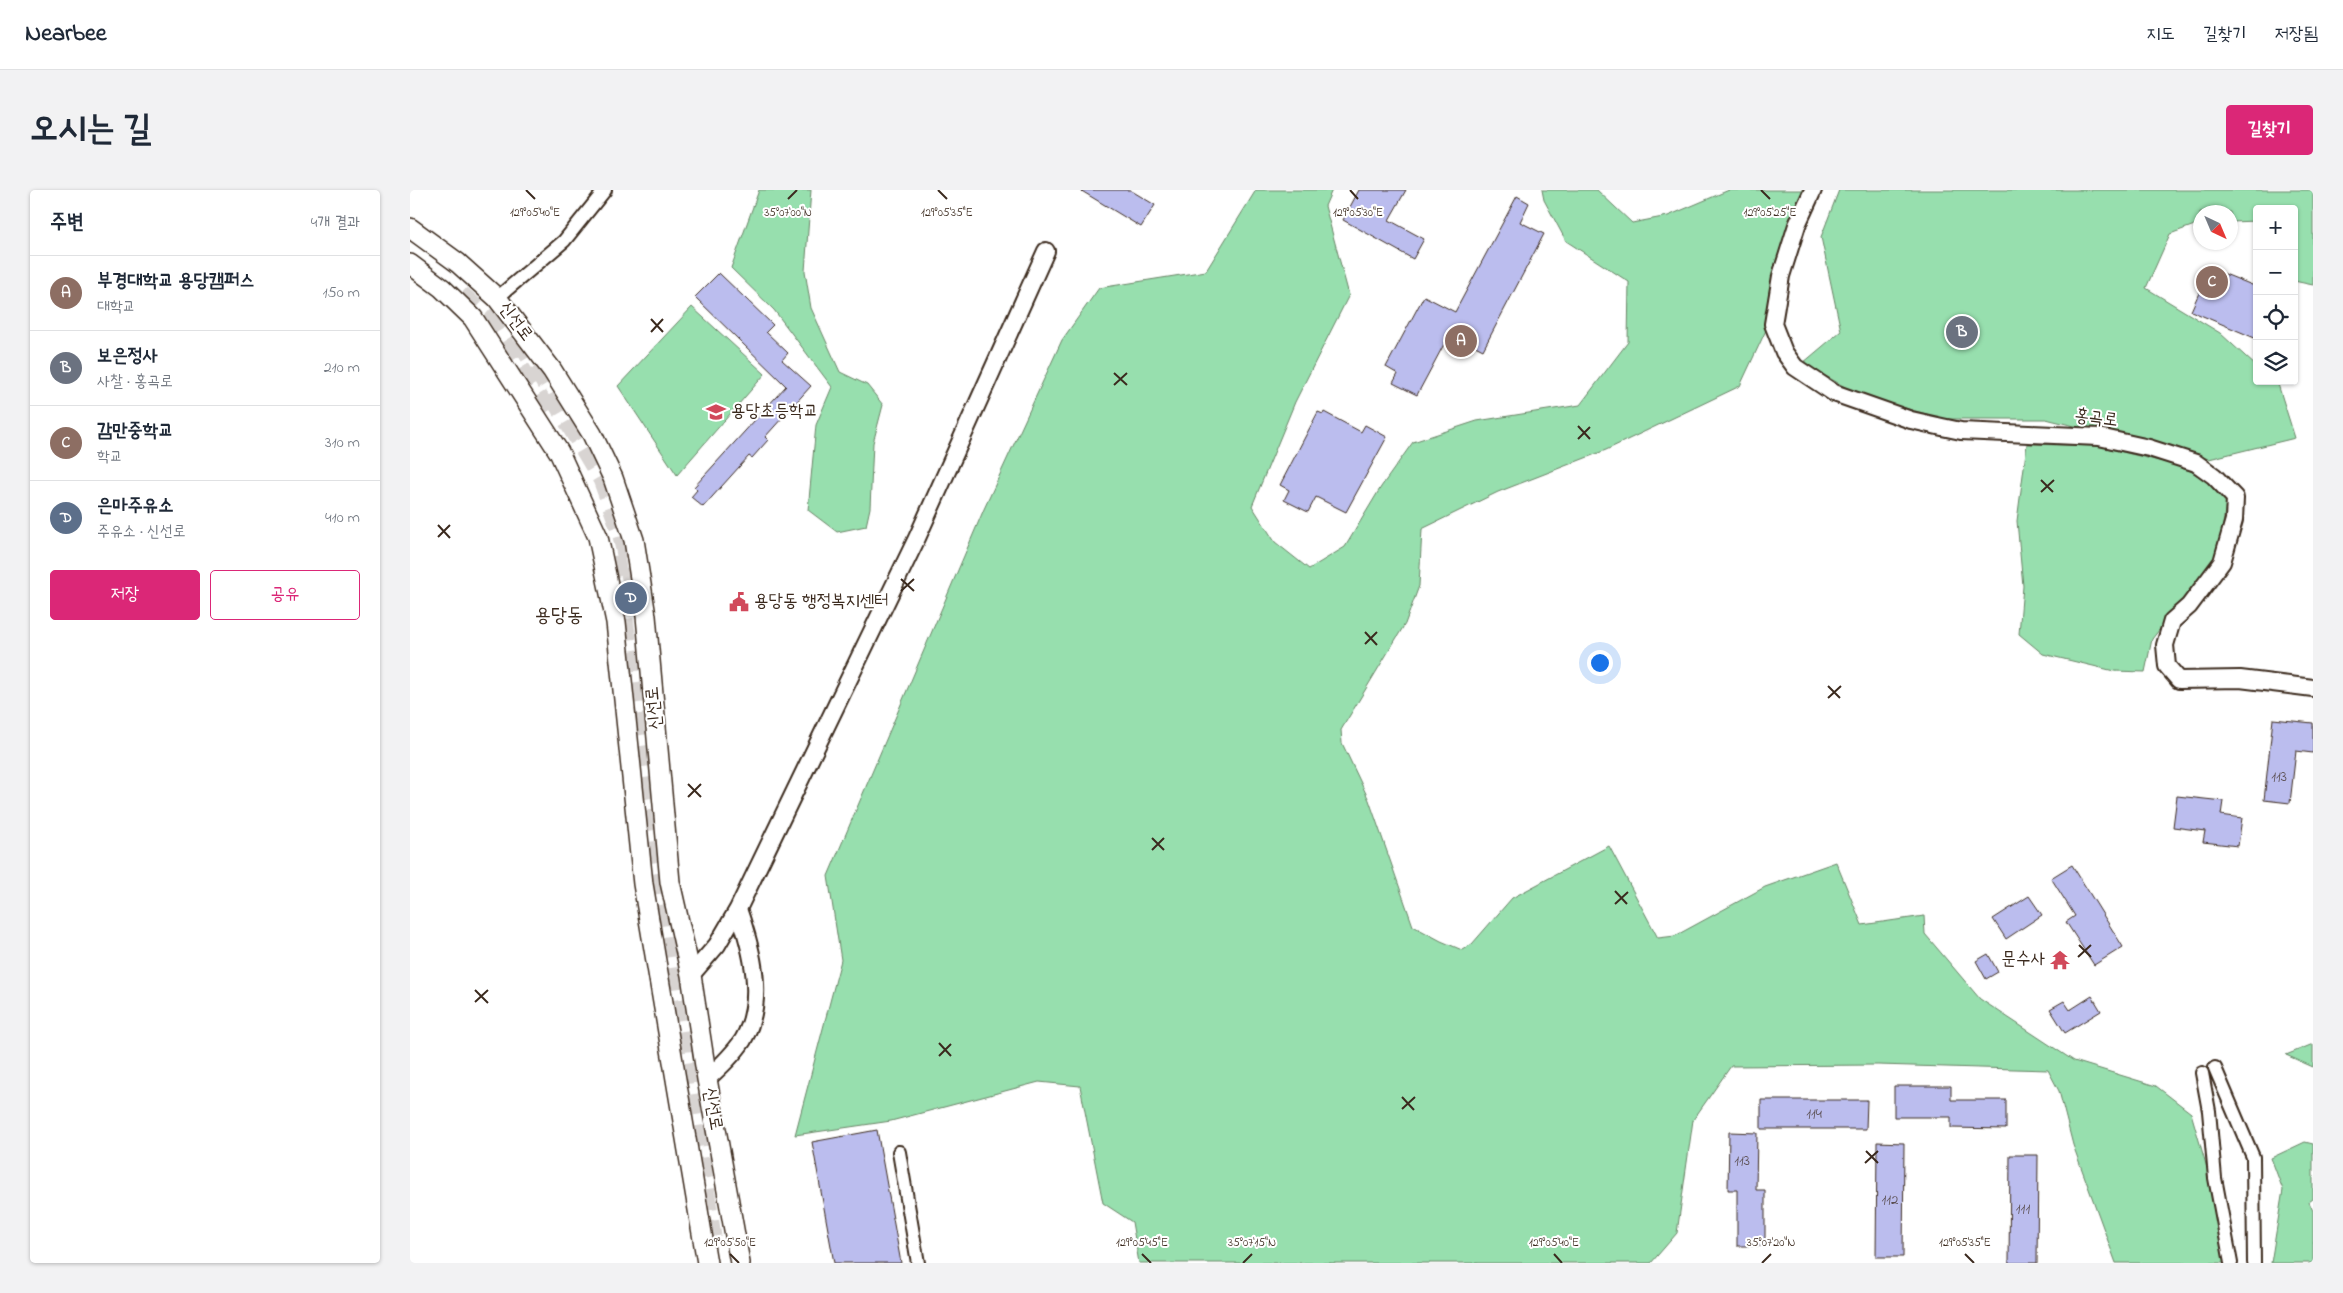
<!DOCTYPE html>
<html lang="ko">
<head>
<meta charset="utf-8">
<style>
	:root { --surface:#fff; --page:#f2f2f3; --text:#1f2937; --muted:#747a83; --line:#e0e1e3; --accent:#db2777 }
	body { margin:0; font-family:"Indie Flower","Poor Story",sans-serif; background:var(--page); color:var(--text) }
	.controls { position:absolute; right:15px; top:15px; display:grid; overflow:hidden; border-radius:5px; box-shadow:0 1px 4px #0004 }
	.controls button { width:45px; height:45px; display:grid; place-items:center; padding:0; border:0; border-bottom:1px solid var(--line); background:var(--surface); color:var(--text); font:25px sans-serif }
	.compass { position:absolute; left:1783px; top:15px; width:45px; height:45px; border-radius:50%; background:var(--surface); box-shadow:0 1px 4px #0004; rotate:136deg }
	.you { position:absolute; left:1189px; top:472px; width:18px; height:18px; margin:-12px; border:4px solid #fff; border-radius:50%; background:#1a73e8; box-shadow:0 0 0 8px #1a73e833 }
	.badge { display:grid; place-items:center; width:32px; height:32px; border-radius:50%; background:var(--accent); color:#fff; font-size:16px; font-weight:700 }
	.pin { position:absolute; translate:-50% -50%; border:2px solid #fff; box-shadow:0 1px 5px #0006 }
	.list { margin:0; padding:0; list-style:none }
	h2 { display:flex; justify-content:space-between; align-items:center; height:65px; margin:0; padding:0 20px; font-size:21px }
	h2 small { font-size:16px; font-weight:400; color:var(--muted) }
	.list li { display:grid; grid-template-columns:32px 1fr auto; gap:15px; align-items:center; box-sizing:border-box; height:75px; padding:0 20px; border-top:1px solid var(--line) }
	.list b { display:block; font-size:19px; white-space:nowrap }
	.list p { margin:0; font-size:16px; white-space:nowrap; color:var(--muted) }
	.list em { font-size:16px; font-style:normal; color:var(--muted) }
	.actions { display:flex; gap:10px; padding:15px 20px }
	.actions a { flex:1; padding:11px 0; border:1px solid var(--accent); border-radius:5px; text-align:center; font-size:18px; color:var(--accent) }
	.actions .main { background:var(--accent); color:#fff }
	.icon { flex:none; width:28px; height:28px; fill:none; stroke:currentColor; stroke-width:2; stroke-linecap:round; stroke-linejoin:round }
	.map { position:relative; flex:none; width:1903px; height:1073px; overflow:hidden; border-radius:5px }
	header { display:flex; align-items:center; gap:30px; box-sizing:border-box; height:70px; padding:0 25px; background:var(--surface); border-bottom:1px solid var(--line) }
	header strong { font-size:24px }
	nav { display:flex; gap:28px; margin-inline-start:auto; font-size:18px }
	.intro { display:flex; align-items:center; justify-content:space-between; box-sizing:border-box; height:120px; padding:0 30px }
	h1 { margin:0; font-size:35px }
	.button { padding:12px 22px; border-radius:5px; background:var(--accent); color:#fff; font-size:18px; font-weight:700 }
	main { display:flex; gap:30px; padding:0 30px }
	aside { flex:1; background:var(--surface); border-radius:5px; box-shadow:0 1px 4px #0004 }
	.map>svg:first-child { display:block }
</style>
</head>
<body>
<header>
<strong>Nearbee</strong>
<nav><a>지도</a><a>길찾기</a><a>저장됨</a></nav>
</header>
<div class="intro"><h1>오시는 길</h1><a class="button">길찾기</a></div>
<main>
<aside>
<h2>주변<small>4개 결과</small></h2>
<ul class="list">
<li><span class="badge" style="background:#8d6e63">A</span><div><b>부경대학교 용당캠퍼스</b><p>대학교</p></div><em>150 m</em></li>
<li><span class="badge" style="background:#6b7280">B</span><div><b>보은정사</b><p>사찰 · 홍곡로</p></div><em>210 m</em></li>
<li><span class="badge" style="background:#8d6e63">C</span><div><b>감만중학교</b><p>학교</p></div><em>310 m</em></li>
<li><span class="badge" style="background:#5c6f8a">D</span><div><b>은마주유소</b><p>주유소 · 신선로</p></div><em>410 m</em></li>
</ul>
<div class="actions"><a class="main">저장</a><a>공유</a></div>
</aside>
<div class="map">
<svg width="1903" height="1073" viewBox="0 0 1903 1073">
	<rect width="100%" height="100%" fill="#fff"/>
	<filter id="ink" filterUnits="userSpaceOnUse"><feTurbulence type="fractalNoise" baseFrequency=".02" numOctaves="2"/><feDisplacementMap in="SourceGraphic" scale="10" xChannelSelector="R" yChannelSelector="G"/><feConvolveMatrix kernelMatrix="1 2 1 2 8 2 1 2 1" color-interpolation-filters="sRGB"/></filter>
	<g filter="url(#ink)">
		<path fill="#97dfae" stroke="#698466" d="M349 0H401L395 81 401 118 430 182 457 195 473 215 463 253 460 318 456 336 427 342 398 320 406 235 422 197 364 120 321 78Z
			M846 0H922L915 16 939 105 885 212 842 316 865 352 899 379 935 357 971 297 1003 252 1067 231 1170 215 1218 152 1219 92 1156 51 1134 10 1132 0H1187L1222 33 1258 26 1319 0H1397L1357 138 1330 196 1196 260 1088 302 1012 339 1009 396 995 434 931 540 932 553 959 610 1003 736 1031 751 1052 760 1062 754 1102 708 1199 656 1248 748 1265 746 1355 697 1426 672 1452 735 1514 726 1515 744 1570 809 1664 871 1746 896 1781 923 1802 995 1817 1073H1706L1663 955 1649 901 1638 880 1468 875 1321 876 1283 930 1267 1043 1241 1073H729L722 1032 693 1013 670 896 629 892 481 931 385 945 431 770 418 686 574 319 652 150 689 98 796 81Z
			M1429 0H1903V95L1884 91V19H1847V31L1821 32 1820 22H1790V33L1760 44 1736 98 1810 143 1847 177V191H1867L1885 248 1799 269 1636 229H1534L1449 205 1393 173 1431 141 1411 47Z
			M282 117 355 184 267 285 208 196Z
			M1617 254 1688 256 1774 277 1817 304 1809 364 1742 449 1735 482 1704 481 1633 464 1609 444 1613 396 1607 331Z
			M1903 854V877L1876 865Z
			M1895 952 1903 954V1009L1899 1012 1903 1021V1073H1861L1873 1000 1861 968Z"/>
		<path fill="#bbbdee" stroke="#3b2a1e" d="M670 0H720L745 15 731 37Z
			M949 0H996L979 30 1014 49 1003 69 933 30Z
			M1107 6 1119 13 1110 32 1134 44 1073 160 1040 143 1007 205 983 193 988 184 976 177 1014 106 1045 122Z
			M1800 78 1847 97V149L1781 121Z
			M309 83 363 135 356 142 378 163 372 170 401 196 355 247 358 250 342 268 339 266 293 317 281 307 287 300 284 297 376 196 285 107Z
			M908 222 913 224 914 222 951 242 955 235 977 247 936 322 906 307 898 322 874 310 879 300 870 295Z
			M1863 529 1903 533V563L1886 561 1880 613 1854 610Z
			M1767 606 1813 611 1811 625 1832 628 1828 656 1793 652 1795 641 1763 637Z
			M1662 675 1713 757 1684 775 1656 732 1665 726 1641 688Z
			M1619 706 1632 725 1596 749 1583 729Z
			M1578 764 1588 782 1576 789 1566 771Z
			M1682 806 1691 821 1655 843 1640 819 1654 811 1660 820Z
			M1484 896H1541V910H1596V939L1541 938V927H1484Z
			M1351 910H1457L1456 939H1351Z
			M467 940 491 1073H424L402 952Z
			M1319 942 1347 943 1346 1000H1355V1056H1327V1000H1318Z
			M1467 952 1494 953 1493 1067H1466Z
			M1600 965H1628L1627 1073H1599Z"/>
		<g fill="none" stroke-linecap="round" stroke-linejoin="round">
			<path stroke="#d8d4d2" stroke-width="21" stroke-dasharray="21 11" stroke-linecap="butt" d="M50 105 81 133 137 222
				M110 148 193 289 212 341 222 388
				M204 366 301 1047"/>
			<defs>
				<path id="minor" d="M87 108 154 51 195 0
					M1805 878 1843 967 1844 1073
					M1792 883 1799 921 1805 988 1821 1073
					M489 962 508 1073"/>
				<path id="tertiary" d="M1403 0 1387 35 1371 86 1363 134 1374 162 1385 177 1424 203 1501 230 1532 237 1551 241 1689 247 1739 258 1786 273 1804 286 1825 308 1824 330 1812 372 1779 416 1762 431 1755 455 1757 476 1769 490 1830 489 1903 498
					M281 785 307 755 328 719 507 348 636 61
					M297 889C310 877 323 865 333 850 356 811 342 759 328 719"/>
				<path id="secondary" d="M0 38 48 73 87 108 142 180 182 244 203 288 224 350 236 426 260 692 281 785 297 889 330 1073
					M0 74 32 98 63 128 149 262 188 347 206 432 233 694 297 1073"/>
			</defs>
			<use href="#minor" stroke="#3b2a1e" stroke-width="16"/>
			<use href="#tertiary" stroke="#3b2a1e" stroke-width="20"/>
			<use href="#secondary" stroke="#3b2a1e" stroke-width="22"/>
			<use href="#minor" stroke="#fff" stroke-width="12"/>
			<use href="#tertiary" stroke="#fff" stroke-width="16"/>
			<use href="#secondary" stroke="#fff" stroke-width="19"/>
		</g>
	</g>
	<path fill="none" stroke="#3b2a1e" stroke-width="2" d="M116 0 125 9M528 0 537 9M940 0 948 9M1351 0 1360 9M378 9 387 0M241 129 253 142M241 142 253 129M704 183 717 195M704 195 717 183M1168 236 1180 249M1168 249 1180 237M1631 290 1643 302M1631 302 1644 290M28 335 40 348M28 347 40 335M491 389 504 401M491 401 504 389M955 442 967 455M955 454 967 442M1418 496 1430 508M1418 508 1431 496M278 594 291 607M278 607 291 594M742 648 754 660M742 660 754 648M1205 701 1217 714M1205 714 1218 702M1669 755 1681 767M1668 767 1681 755M65 800 78 813M65 812 78 800M529 853 541 866M529 866 541 854M992 907 1004 920M992 919 1005 907M1456 961 1468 973M1455 973 1468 961M320 1064 329 1073M732 1064 741 1073M1144 1064 1152 1073M1555 1064 1564 1073M833 1073 842 1064M1352 1073 1361 1064"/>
	<defs>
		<symbol id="school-bare" viewBox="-9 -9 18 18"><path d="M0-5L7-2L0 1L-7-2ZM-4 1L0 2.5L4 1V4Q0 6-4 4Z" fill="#d1495b" stroke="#fff" stroke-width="2.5" paint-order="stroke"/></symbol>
		<symbol id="civic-bare" viewBox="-9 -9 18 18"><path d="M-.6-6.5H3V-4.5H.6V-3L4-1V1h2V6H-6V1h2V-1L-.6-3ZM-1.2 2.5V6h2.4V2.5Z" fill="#d1495b" stroke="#fff" stroke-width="2.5" paint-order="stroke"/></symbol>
		<symbol id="temple-bare" viewBox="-9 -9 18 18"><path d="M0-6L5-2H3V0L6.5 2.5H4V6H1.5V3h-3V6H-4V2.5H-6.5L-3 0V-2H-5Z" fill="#d1495b" stroke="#fff" stroke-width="2.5" paint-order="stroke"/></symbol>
	</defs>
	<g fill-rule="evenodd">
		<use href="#school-bare" x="292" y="208" width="28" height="28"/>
		<use href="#civic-bare" x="315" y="398" width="28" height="28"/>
		<use href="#temple-bare" x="1636" y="756" width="28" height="28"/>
	</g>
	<g text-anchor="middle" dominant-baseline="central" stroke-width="4" stroke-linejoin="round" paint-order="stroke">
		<g font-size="15" fill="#5b4f52">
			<text x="1869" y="587">113</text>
			<text x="1404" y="924">114</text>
			<text x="1332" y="971">113</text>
			<text x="1480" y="1010">112</text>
			<text x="1613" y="1019">111</text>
		</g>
		<g font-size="18" fill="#3b2a1e" stroke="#fff">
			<text transform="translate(105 132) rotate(53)">신선로</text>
			<text transform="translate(1686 229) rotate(7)">홍곡로</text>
			<text transform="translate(245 518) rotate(-95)">신선로</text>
			<text transform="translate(302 919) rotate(80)">신선로</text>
		</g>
		<g font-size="18" fill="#3b2a1e" stroke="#fff" text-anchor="start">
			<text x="321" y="222">용당초등학교</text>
			<text x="344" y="412">용당동 행정복지센터</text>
			<text x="1635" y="770" text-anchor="end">문수사</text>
		</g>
		<g font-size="20" fill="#3b2a1e" stroke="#fff">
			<text x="149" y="426">용당동</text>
		</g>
	</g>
	<g font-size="12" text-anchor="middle" fill="#3b2a1e" stroke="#fff" stroke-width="4" stroke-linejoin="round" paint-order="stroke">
		<text x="378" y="26">35°07'00"N</text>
		<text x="125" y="26">129°05'40"E</text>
		<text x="537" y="26">129°05'35"E</text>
		<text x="948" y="26">129°05'30"E</text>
		<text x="1360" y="26">129°05'25"E</text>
		<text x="320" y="1056">129°05'50"E</text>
		<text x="732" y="1056">129°05'45"E</text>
		<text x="1144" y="1056">129°05'40"E</text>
		<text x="1555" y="1056">129°05'35"E</text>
		<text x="842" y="1056">35°07'15"N</text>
		<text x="1361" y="1056">35°07'20"N</text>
	</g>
</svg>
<div class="controls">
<button>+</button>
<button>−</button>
<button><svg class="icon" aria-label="locate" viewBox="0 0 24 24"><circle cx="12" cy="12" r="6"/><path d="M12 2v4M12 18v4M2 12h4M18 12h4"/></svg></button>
<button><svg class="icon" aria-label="layers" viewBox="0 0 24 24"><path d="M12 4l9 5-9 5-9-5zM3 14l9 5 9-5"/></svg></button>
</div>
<svg class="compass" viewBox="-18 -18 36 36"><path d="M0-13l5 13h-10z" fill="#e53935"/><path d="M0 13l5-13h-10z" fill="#747a83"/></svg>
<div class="you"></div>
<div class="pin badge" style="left:1051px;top:151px;background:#8d6e63">A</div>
<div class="pin badge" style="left:1552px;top:142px;background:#6b7280">B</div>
<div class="pin badge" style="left:1802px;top:92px;background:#8d6e63">C</div>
<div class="pin badge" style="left:221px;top:408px;background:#5c6f8a">D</div>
</div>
</main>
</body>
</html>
